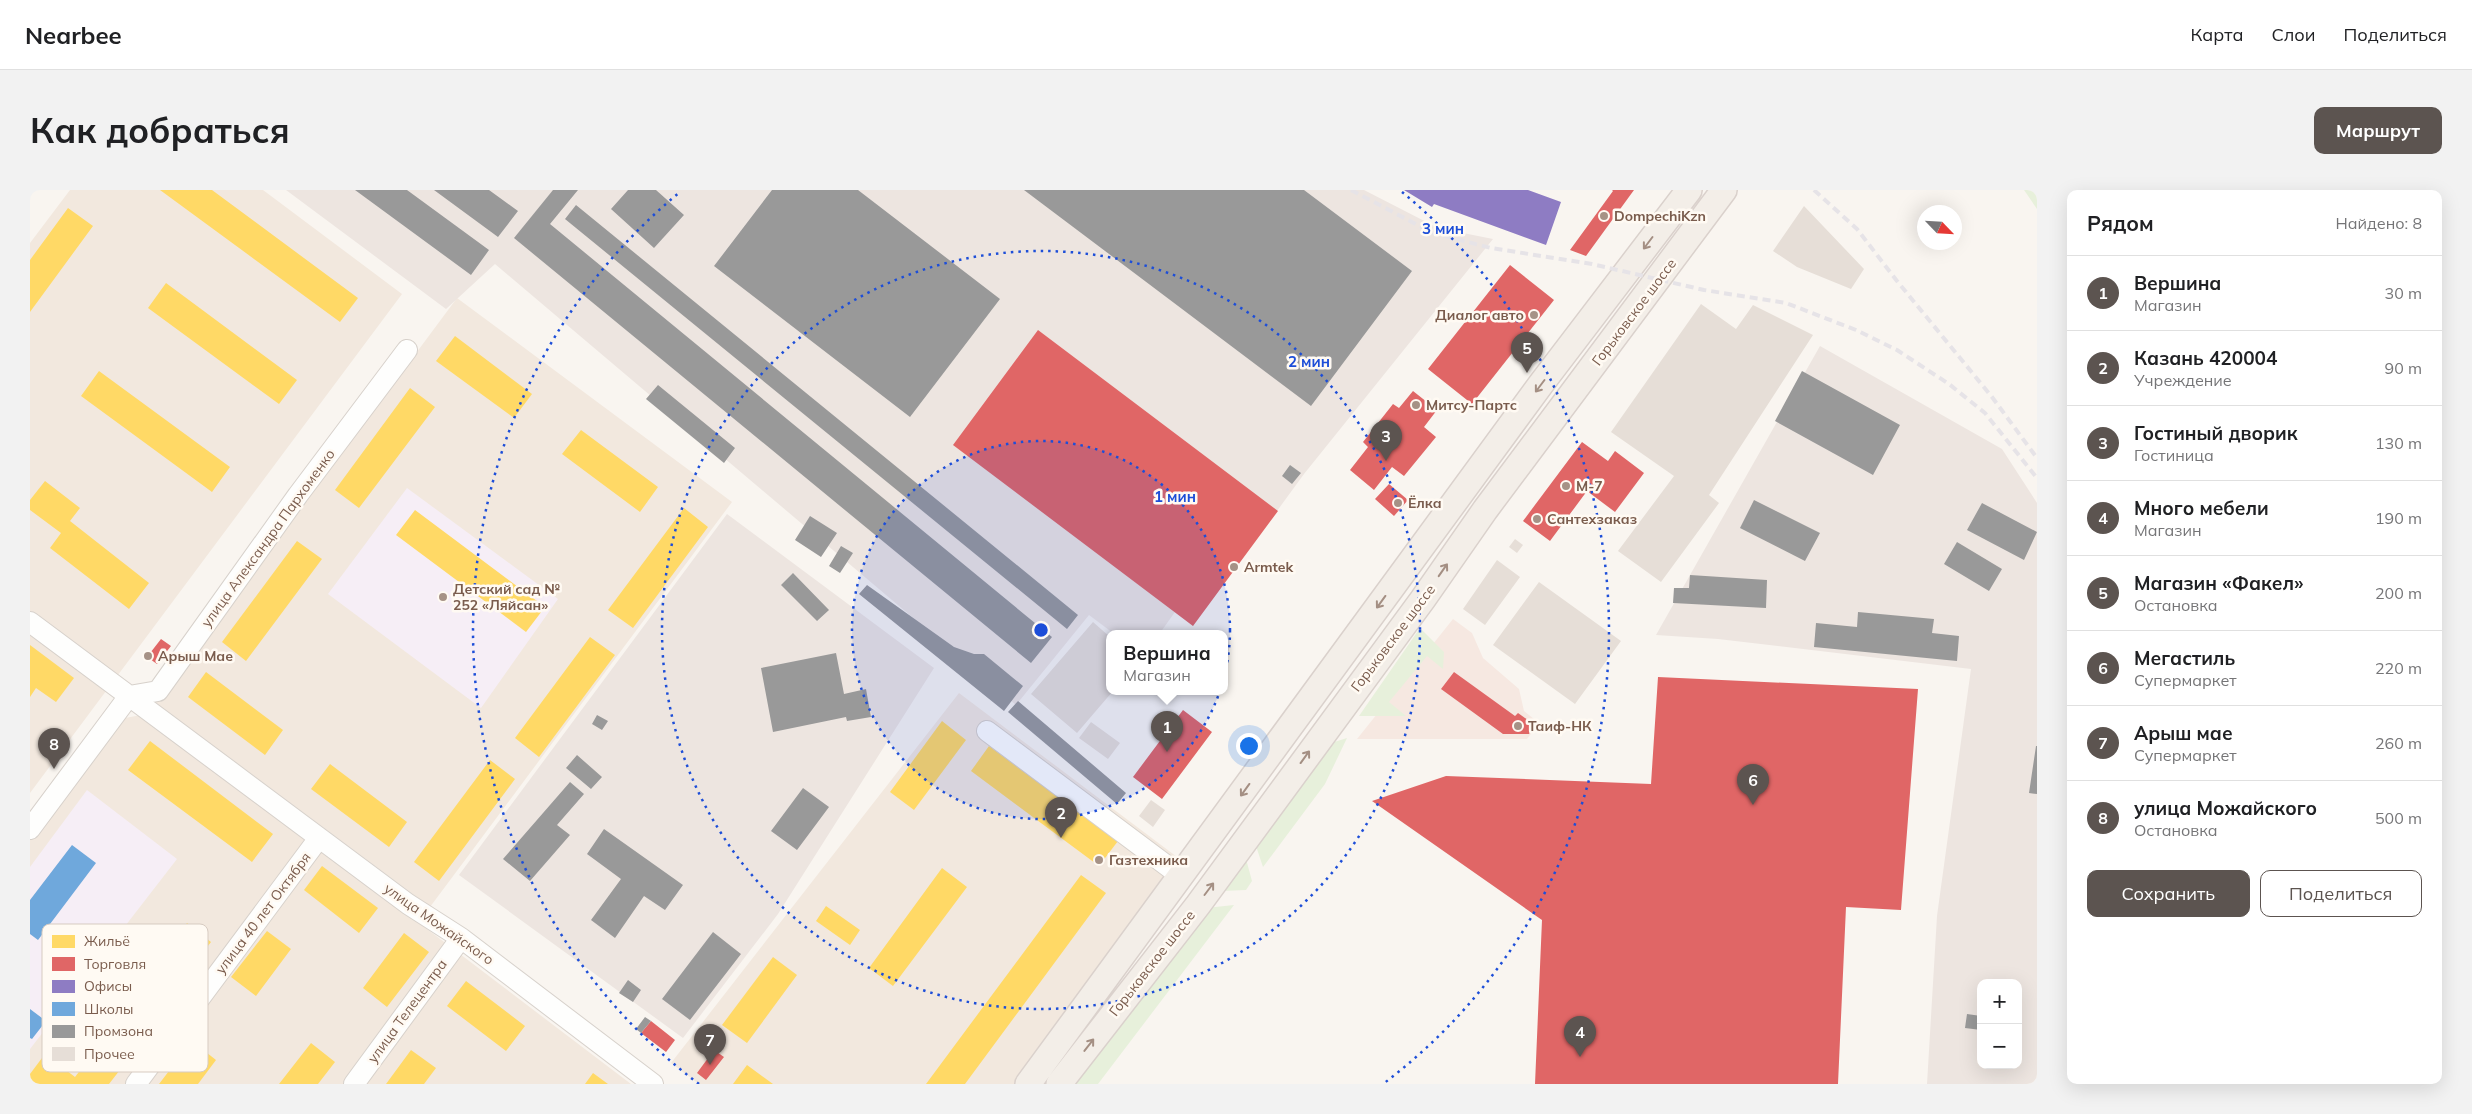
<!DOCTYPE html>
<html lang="ru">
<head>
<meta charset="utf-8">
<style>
	:root { --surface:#fff; --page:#f2f2f2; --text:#202124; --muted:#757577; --line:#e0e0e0; --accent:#5c5450 }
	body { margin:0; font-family:Mulish,sans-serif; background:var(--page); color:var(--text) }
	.controls { position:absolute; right:15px; bottom:15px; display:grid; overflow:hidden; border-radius:10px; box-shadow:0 5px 20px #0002 }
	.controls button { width:45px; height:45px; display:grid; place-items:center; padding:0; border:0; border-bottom:1px solid var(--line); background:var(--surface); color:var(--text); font:25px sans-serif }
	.compass { position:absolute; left:1887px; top:15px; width:45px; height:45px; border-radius:50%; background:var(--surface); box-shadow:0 5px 20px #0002; rotate:115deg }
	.you { position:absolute; left:1218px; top:555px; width:18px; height:18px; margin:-12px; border:4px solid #fff; border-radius:50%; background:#1a73e8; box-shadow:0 0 0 8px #1a73e833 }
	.badge { display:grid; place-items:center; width:32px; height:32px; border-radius:50%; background:var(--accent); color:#fff; font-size:16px; font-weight:700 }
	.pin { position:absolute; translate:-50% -41px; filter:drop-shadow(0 1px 2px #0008) }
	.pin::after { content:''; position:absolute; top:26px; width:18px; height:15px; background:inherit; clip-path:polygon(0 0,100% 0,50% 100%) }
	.popup { position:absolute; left:1076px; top:440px; width:122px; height:65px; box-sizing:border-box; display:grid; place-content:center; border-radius:10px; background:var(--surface); filter:drop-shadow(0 1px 4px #0005); font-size:16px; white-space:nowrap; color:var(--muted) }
	.popup b { font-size:19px; color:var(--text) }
	.popup::after { content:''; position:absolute; left:50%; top:100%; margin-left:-10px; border:10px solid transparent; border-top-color:var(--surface) }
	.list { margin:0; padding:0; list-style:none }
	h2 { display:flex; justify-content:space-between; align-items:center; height:65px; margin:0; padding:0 20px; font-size:21px }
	h2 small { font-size:16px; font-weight:400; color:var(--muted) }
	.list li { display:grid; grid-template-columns:32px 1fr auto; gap:15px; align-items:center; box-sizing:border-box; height:75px; padding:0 20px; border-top:1px solid var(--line) }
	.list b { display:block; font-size:19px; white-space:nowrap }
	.list p { margin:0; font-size:16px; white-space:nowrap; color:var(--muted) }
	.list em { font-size:16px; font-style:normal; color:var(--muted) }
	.actions { display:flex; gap:10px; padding:15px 20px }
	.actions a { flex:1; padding:11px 0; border:1px solid var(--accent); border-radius:10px; text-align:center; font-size:18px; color:var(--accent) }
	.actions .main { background:var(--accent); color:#fff }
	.map { position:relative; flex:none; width:2007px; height:894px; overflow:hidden; border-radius:10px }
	header { display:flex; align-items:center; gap:30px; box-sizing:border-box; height:70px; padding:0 25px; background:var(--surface); border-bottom:1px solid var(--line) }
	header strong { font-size:24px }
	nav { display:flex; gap:28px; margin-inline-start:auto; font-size:18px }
	.intro { display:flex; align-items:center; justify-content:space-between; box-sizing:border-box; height:120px; padding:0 30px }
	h1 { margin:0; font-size:35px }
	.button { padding:12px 22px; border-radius:10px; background:var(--accent); color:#fff; font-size:18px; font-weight:700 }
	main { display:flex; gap:30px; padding:0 30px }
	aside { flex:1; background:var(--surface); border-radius:10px; box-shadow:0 5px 20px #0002 }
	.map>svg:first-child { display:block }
</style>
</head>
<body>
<header>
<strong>Nearbee</strong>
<nav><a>Карта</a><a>Слои</a><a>Поделиться</a></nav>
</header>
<div class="intro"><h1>Как добраться</h1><a class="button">Маршрут</a></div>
<main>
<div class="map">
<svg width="2007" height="894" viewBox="0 0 2007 894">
	<rect width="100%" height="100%" fill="#f9f5f0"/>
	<path fill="#f2e8de" d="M40 0H233L372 104 0 603V53Z
		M427 108 702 312 400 717 126 513Z
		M929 503 1155 673 992 894H669L641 873Z
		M111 525 119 528 601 894H0V643L90 529Z"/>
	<path fill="#f6e8e1" d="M1423 429 1442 443 1453 468 1489 499 1494 521 1509 533 1497 549H1327Z"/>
	<path fill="#ede5e0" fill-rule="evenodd" d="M256 0H1334L1408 38 1463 49 1274 284 1163 436 1145 422 1130 443H1083L1059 425 986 515 465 74 416 119Z
		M1790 156 1972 259 2007 313V894H1897L1907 726 1941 479 1688 449 1626 445ZM1951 793H1988V875H1951Z
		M697 324 904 478 748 724 653 848 429 685Z"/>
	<path fill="#f6eef6" d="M377 298 528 409 451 518 298 404Z
		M57 600 147 669 0 859V677Z"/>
	<path fill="#e7f0db" d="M1994 0H2007V19Z
		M1390 438 1414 462 1413 479 1397 466 1359 512 1376 526H1329Z
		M1317 548 1295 594 1233 677 1226 656 1298 554Z
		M1216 669 1222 691 1216 700 1192 701Z
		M1204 715 1068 894H1040L1065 861 1077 854 1176 718Z"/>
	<path fill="#ffd966" d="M130 0H182L328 108 310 132Z
		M38 18 63 36 0 122V70Z
		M136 93 267 190 249 214 118 118Z
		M425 146 502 204 484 228 406 171Z
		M69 181 200 277 182 302 51 206Z
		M380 198 405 217 329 318 305 300Z
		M551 240 628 297 610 322 532 264Z
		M15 291 50 318 40 331 119 393 99 419 20 358 31 343 0 320V310Z
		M654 318 678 337 603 438 578 420Z
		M385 320 515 417 496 442 366 345Z
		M267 351 292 369 216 471 192 452Z
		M560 447 585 465 509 567 485 548Z
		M0 455 44 488 26 512 6 498 0 507Z
		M176 482 253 540 235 565 158 507Z
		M912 531 936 550 884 620 860 602Z
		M120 551 243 644 222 672 98 580Z
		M959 556 1088 651 1069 676 941 581Z
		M460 570 485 589 409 691 384 672Z
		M300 574 377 632 359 657 281 599Z
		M292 676 348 718 329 743 274 700Z
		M912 678 937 697 863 796 839 778Z
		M1051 685 1076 703 935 894H896Z
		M796 716 830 740 820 755 786 731Z
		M157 733 181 752 154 787 130 768Z
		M237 741 261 759 226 806 201 787Z
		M374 743 399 762 357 817 333 798Z
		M743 767 767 785 717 853 692 835Z
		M436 791 495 836 476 861 417 816Z
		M111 794 136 813 109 848 84 829Z
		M162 851 186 870 168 894H129Z
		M281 853 305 872 288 894H249Z
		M68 857 93 876 79 894H5L0 890V884L15 864 45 887Z
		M381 860 406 878 394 894H356Z
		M717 875 743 894H703Z
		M563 883 578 894H555Z"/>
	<path fill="#e06666" d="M1582 0H1604L1556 66 1540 60 1583 1Z
		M1480 75 1524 110 1442 214 1398 179Z
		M1008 140 1248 321 1163 436 923 255Z
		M1383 201 1407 220 1394 237 1406 247 1374 286 1362 277 1344 300 1320 280 1338 257 1333 252 1363 214 1369 218Z
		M1552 252 1578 271 1585 261 1614 283 1585 322 1557 301 1520 351 1493 331Z
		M1359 294 1378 310 1364 326 1345 309Z
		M131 449 141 456 127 474 117 467Z
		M1424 482 1485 526 1488 523 1505 535 1499 544H1473L1411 499Z
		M1628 487 1888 499 1871 720 1816 717 1808 894H1505L1512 730 1342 611 1416 586 1621 594Z
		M1153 520 1182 542 1132 609 1103 587Z
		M621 831 645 850 636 862 611 843Z
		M684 860 694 867 676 890 667 883Z"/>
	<path fill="#8e7cc3" d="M1374 0H1498L1531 12 1516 55 1404 14 1402 17Z"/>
	<path fill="#6fa8dc" d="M42 655 66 673 8 750 0 744V710Z
		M0 819 16 831 2 849 0 848Z"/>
	<path fill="#999" d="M325 0H377L459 60 441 85Z
		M404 0H459L488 21 468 47Z
		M523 0H548L520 34 1022 447 1001 473 484 48Z
		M598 0H626L654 25 624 58 581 19Z
		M742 0H828L970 109 880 227 684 76Z
		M994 0H1274L1382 81 1281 216Z
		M546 15 1048 425 1037 439 535 29Z
		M1772 181 1870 235 1843 285 1745 231Z
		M628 195 705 258 694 273 616 209Z
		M1260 275 1271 283 1262 294 1252 286Z
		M1724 310 1790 343 1775 371 1710 338Z
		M1952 313 2007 342 1994 370 1937 340Z
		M780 326 807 343 791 367 765 350Z
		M1927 352 1972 379 1959 401 1914 374Z
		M811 356 823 363 810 383 799 376Z
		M763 383 799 420 787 431 751 395Z
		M1660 385 1737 390 1736 418 1643 413 1644 398H1659Z
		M837 395 924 457 944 464H954L993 496 974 521 829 404Z
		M1828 422 1904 429 1902 443 1929 446 1927 471 1784 457 1786 433 1827 437Z
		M806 463 814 504 836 499 841 527 817 531 816 527 743 542 731 478Z
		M988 511 1096 603 1087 614 978 522Z
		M567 525 578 531 572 540 562 534Z
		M2006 556H2007V604L1999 603Z
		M547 565 572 587 561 599 536 578Z
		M540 592 554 604 527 635 540 645 500 691 473 669Z
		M773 598 799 617 767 660 741 641Z
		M574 639 653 695 635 720 614 706 585 748 561 730 591 689 557 664Z
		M683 742 711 764 660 830 632 809Z
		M598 790 611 800 603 812 589 803Z
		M1937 824 1951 826V840L1935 838Z
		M615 827 621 831 611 843 606 839Z"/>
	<path fill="#e6ded7" d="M1774 16 1834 79 1821 99 1767 77 1743 61Z
		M1671 114 1706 139 1723 115 1783 145 1679 305 1689 313 1631 392 1588 361 1644 286 1581 242Z
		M1485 349 1493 355 1487 363 1479 357Z
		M1467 370 1490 387 1455 435 1433 419Z
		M1509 392 1591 451 1545 514 1463 455Z
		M1063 432 1080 447V501H1083L1047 543 1001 504Z
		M1061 532 1090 553 1078 569 1049 548Z
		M1121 610 1135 620 1123 637 1109 626Z"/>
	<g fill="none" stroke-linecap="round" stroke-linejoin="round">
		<defs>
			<path id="minor" d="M0 432 378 714 431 748 623 894
				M957 541 1152 687
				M0 639 99 506 128 501 268 305 377 160
				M106 894 289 648
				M324 894 431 748"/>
			<path id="major" d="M998 894 1511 194 1659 0
				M1029 894 1168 715 1393 409 1455 320 1694 0"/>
		</defs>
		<use href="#minor" stroke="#d7d1cb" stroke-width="22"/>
		<use href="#major" stroke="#dad1cc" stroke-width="28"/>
		<use href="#minor" stroke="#fefefd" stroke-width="20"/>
		<use href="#major" stroke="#f3eee8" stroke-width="25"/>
		<path stroke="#e6e3e7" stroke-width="4" stroke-dasharray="8 5" stroke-linecap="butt" d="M1321 0 1403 43 1461 58 1562 74 1674 100 1756 113 1826 140 1867 160 1919 194 1955 223 2007 288
			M1784 0 1827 39 1867 91 1962 207 2007 268"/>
	</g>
	<defs><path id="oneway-shaft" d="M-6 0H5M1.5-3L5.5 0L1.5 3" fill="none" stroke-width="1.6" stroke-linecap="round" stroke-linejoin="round" transform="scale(1.25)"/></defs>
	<g stroke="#a48f83">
		<use href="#oneway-shaft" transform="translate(1618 53) rotate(127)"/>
		<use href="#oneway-shaft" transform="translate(1510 196) rotate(127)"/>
		<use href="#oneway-shaft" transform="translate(1413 380) rotate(-55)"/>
		<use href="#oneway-shaft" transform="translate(1351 412) rotate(126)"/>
		<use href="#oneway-shaft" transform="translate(1275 567) rotate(-54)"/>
		<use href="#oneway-shaft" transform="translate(1215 600) rotate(126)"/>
		<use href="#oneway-shaft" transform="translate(1179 699) rotate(-53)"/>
		<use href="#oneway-shaft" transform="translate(1059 855) rotate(-52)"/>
	</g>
	<circle cx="1011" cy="440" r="189" fill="#1d4ed8" fill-opacity=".12"/>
	<g fill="none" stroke="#1d4ed8" stroke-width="2.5" stroke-dasharray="2.5 5">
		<circle cx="1011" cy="440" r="189"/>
		<circle cx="1011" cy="440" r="379"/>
		<path d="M669 894A568 568 0 0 1 650 2M1372 2A568 568 0 0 1 1353 894"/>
	</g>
	<g fill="#a69286" stroke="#fffaf3" stroke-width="2">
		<circle cx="1574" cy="26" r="5"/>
		<circle cx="1504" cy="125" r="5"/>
		<circle cx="1386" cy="215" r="5"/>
		<circle cx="1536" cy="296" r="5"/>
		<circle cx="1368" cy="313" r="5"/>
		<circle cx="1507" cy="329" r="5"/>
		<circle cx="1204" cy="377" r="5"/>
		<circle cx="413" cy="407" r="5"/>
		<circle cx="118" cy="466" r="5"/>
		<circle cx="1488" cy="536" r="5"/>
		<circle cx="1069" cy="670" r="5"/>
	</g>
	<g text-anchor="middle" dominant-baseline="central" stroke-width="5" stroke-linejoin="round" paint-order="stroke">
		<g font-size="14" font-weight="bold" fill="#7a5c4d" stroke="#fffaf3" text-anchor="start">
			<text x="1584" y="26">DompechiKzn</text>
			<text x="1494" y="125" text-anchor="end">Диалог авто</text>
			<text x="1396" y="215">Митсу-Партс</text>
			<text x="1546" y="296">М-7</text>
			<text x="1378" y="313">Ёлка</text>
			<text x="1517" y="329">Сантехзаказ</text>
			<text x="1214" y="377">Armtek</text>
			<text x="423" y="399">Детский сад №<tspan x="423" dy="16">252 «Ляйсан»</tspan></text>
			<text x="128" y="466">Арыш Мае</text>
			<text x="1498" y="536">Таиф-НК</text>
			<text x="1079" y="670">Газтехника</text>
		</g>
		<g font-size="14" fill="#7a5c4d" stroke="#fffaf3">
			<text transform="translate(1604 122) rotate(-53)">Горьковское шоссе</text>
			<text transform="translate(238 348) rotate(-54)">улица Александра Пархоменко</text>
			<text transform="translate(1363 448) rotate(-53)">Горьковское шоссе</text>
			<text transform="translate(233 723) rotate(-53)">улица 40 лет Октября</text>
			<text transform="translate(409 734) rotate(35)">улица Можайского</text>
			<text transform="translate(1122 773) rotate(-52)">Горьковское шоссе</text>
			<text transform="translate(377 821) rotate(-54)">улица Телецентра</text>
		</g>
	</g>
	<rect x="12" y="734" width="166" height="148" rx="8" fill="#fffaf3" stroke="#d7cbc1" stroke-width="1"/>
	<rect x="22" y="745" width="23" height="13" fill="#ffd966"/>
	<rect x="22" y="767" width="23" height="14" fill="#e06666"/>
	<rect x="22" y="790" width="23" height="13" fill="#8e7cc3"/>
	<rect x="22" y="812" width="23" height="14" fill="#6fa8dc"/>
	<rect x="22" y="835" width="23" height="13" fill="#999"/>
	<rect x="22" y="857" width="23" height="14" fill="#e6ded7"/>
	<g font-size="14" fill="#7a5c4d">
		<text x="54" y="756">Жильё</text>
		<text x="54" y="779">Торговля</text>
		<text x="54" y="801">Офисы</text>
		<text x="54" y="824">Школы</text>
		<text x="54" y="846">Промзона</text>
		<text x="54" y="869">Прочее</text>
	</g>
	<circle cx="1011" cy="440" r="8" fill="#1d4ed8" stroke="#fffaf3" stroke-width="2.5"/>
	<g font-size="15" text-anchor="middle" font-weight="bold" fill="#1d4ed8" stroke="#fffaf3" stroke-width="5" stroke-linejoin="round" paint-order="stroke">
		<text x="1413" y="44">3 мин</text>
		<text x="1279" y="177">2 мин</text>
		<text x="1145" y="312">1 мин</text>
	</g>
</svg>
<div class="controls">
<button>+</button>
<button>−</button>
</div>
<svg class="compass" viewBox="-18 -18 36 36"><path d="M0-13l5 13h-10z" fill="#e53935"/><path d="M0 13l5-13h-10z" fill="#757577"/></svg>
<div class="you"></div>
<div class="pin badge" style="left:1137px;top:562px">1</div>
<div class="popup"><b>Вершина</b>Магазин</div>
<div class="pin badge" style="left:1031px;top:648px">2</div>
<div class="pin badge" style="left:1356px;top:271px">3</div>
<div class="pin badge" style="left:1550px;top:867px">4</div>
<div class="pin badge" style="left:1497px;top:183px">5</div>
<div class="pin badge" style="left:1723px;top:615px">6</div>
<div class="pin badge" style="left:680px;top:875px">7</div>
<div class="pin badge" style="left:24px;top:579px">8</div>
</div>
<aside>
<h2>Рядом<small>Найдено: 8</small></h2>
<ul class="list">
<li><span class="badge">1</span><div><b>Вершина</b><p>Магазин</p></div><em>30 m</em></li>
<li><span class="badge">2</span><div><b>Казань 420004</b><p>Учреждение</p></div><em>90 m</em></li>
<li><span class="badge">3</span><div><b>Гостиный дворик</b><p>Гостиница</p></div><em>130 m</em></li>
<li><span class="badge">4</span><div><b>Много мебели</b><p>Магазин</p></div><em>190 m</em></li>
<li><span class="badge">5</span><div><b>Магазин «Факел»</b><p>Остановка</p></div><em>200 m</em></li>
<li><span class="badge">6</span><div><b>Мегастиль</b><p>Супермаркет</p></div><em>220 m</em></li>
<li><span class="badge">7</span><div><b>Арыш мае</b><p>Супермаркет</p></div><em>260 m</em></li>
<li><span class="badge">8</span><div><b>улица Можайского</b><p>Остановка</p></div><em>500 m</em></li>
</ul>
<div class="actions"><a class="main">Сохранить</a><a>Поделиться</a></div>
</aside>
</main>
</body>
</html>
